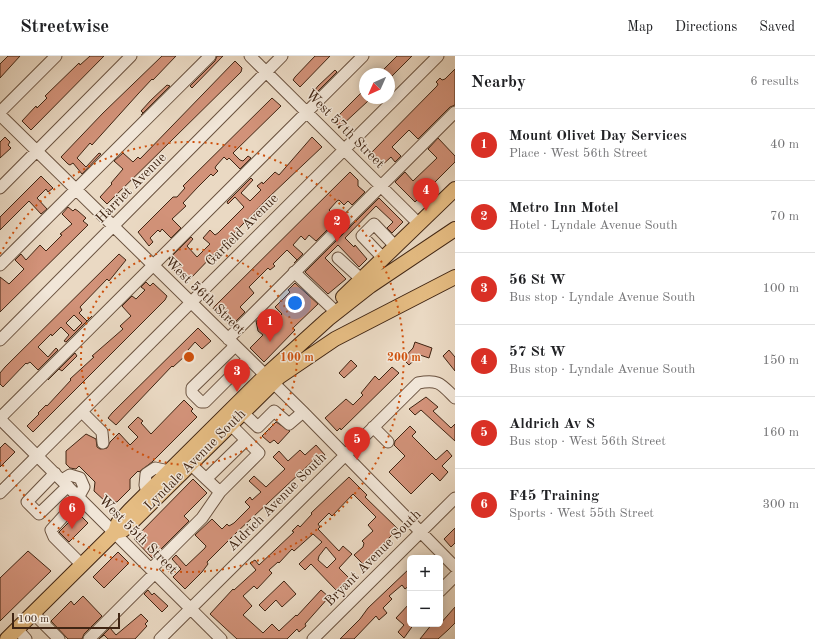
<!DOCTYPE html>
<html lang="en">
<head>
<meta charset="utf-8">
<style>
	:root { --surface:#fff; --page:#f6f6f6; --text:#202124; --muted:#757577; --line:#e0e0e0; --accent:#d93025 }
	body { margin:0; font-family:"Old Standard TT",serif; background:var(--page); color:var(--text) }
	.controls { position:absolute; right:12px; bottom:12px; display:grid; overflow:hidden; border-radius:6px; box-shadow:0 2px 10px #0003 }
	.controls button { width:36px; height:36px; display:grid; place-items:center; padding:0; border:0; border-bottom:1px solid var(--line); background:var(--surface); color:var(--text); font:20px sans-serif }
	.compass { position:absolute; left:359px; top:12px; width:36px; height:36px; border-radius:50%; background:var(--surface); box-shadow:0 2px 10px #0003; rotate:225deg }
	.scale { position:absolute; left:12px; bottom:10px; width:108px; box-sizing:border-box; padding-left:4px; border:2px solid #402513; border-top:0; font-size:11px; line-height:14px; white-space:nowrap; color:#402513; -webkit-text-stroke:3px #f1e6d8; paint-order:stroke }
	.you { position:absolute; left:295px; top:247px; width:14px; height:14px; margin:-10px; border:3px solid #fff; border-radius:50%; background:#1a73e8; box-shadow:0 0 0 6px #1a73e833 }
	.badge { display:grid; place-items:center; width:26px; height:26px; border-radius:50%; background:var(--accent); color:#fff; font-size:13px; font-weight:700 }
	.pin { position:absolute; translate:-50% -33px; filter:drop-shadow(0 1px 2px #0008) }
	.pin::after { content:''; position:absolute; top:21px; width:14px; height:12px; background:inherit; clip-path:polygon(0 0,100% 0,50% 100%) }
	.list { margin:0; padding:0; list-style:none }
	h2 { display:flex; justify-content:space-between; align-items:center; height:52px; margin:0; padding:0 16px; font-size:17px }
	h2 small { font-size:13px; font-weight:400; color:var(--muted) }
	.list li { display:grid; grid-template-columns:26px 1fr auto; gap:12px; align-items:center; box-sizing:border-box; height:72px; padding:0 16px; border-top:1px solid var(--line) }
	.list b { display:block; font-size:15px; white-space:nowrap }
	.list p { margin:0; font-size:13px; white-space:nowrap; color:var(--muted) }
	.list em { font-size:13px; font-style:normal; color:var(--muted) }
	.map { position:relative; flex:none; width:455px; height:583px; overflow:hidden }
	header { display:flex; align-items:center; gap:24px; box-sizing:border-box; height:56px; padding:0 20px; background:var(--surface); border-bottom:1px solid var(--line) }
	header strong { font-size:19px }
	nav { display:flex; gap:22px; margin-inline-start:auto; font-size:14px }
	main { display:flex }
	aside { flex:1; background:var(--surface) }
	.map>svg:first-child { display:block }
</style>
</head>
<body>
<header>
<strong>Streetwise</strong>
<nav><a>Map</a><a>Directions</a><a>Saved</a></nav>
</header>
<main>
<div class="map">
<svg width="455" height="583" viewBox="0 0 455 583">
	<rect width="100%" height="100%" fill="#ead9c3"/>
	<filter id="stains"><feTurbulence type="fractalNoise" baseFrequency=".005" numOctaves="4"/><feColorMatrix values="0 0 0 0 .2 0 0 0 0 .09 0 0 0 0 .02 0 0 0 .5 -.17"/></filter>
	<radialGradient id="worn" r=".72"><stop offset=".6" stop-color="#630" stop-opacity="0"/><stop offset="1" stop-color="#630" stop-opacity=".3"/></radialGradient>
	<path fill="#d29279" stroke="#402513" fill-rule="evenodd" d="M8 0H20L0 22V8Z
		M90 0H104L31 74 22 65 36 50 37 52 47 42 45 40 79 7 80 9Z
		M162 0H176L153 24 152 23 138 38 92 89 90 87 77 102 86 111 99 97 101 98 82 118 73 107 70 109 68 108 61 101 103 57Z
		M217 0H223L192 32 190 30 215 5Z
		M315 0H330L300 31 293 24 295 21Z
		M397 0H412L389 23V18H379Z
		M235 5 242 12 241 16 107 148 100 141 112 128 111 127 123 113 114 105 123 97 133 106 138 101 140 103Z
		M455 13V49L450 51 418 83 409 74 392 91 401 100 395 106 391 101 379 112 371 104 374 102 370 98 437 30 438 28 436 26 440 22 442 24 445 23Z
		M335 14 337 16 312 41 311 39 318 30Z
		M167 29 170 30 141 59 143 57 141 55 151 44Z
		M365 33V42L368 45 340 71 333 65Z
		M272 42 281 50 233 97 240 104 243 105 248 100 251 102 240 113 229 102 227 104 224 101 216 110 215 112 218 115 213 120 211 118 197 132 183 147 186 150 172 163 181 172 171 182 162 173 160 176 158 174 150 182 153 186 149 190 138 176 173 141H177L185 132 183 130Z
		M5 81 10 86 8 89 11 92 0 102V86Z
		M312 81 322 91 269 141 190 223 185 225 173 213 176 210 169 203 191 181 193 183 187 190 197 201 210 188 203 182 210 174 215 179 218 177 244 151 235 141 228 148 227 146 251 122 253 124 241 137 250 145 261 134 257 130 262 126 263 128 275 116 279 119Z
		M438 82 455 100V106L415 146 395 126 405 116 413 125 437 102 428 93Z
		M350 116 358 124V130L365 136 352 149 348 145 344 149 339 144 337 145 329 154 338 163 316 185 309 179 305 184 301 180 293 189 303 198 294 207 297 204 287 194 273 208 275 210 270 214 268 212 249 231 254 237 240 251 245 256 235 266 230 262 226 266 213 253 215 250Z
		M41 120 53 132 48 136 46 133 37 142 47 153 41 158 29 145 0 174V161Z
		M379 142 403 166 392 177 387 172 393 166 376 150 345 182 354 191 355 189 367 203 359 211 338 189 325 202 346 223 328 238 305 216Z
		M68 151 73 155 75 153 78 155 86 162 83 165 88 169 0 256V221L9 228 24 213 15 204 21 198 26 204 40 189 46 195 62 179 60 178 72 168 62 158Z
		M119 198 126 204 109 225 107 223 80 251 82 254 79 257 87 265 92 260 66 286 64 285 69 279 61 271 52 280 51 278 38 291 48 301 56 292 58 294 38 314 30 306 27 308 26 307 3 331 0 328V317L5 311ZM74 259 82 267 74 275 66 267Z
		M146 226 150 230 153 227 167 240 165 244 33 376 27 370 39 358 38 357 46 349 47 350 71 324 70 323 94 301 92 300 123 273 120 270 131 260 122 250 132 240 136 243 145 234 141 231Z
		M295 227 318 248 293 272 295 274 264 306 250 292 263 279 258 275 256 265 263 263 266 274 282 258 275 251 290 236 288 234Z
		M198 272 211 285 202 293 195 286 188 294 194 300 190 305 185 300 173 311 172 310 116 369 108 362 112 357Z
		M415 286 432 292 429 302 420 299 409 309 403 303 413 292Z
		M449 294 455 301V315L443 300Z
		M75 297 77 300 62 315 59 313 48 324Z
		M351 304 357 310 344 322 339 317Z
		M392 311 399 317 341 374 340 372 337 375 325 362 346 343 353 349 363 339 361 337 375 320 379 324Z
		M426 341 438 351 433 355 451 372 455 368V385L421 354 415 359 409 353Z
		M184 344 193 353 191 355 197 361 152 406 139 416 138 415 130 423V433L117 446H106L94 435 95 426 79 410 76 413 70 412 66 408V395L86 378 96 383 97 391 100 393 107 392 110 386 119 377 130 389 138 381 128 371 138 361 143 365 141 367 151 378Z
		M276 366 290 375 278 388 274 384 270 387 262 380Z
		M410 370 416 376 412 380 436 404 447 394 452 400 442 410 448 416 440 425 432 417 411 438 389 416 405 400 394 389 395 385Z
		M5 387 15 396 0 411V392Z
		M316 389 325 399 319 405 316 402 237 476 207 506 208 508 202 516 185 533 173 521 181 513 172 503 176 499 186 510 205 492 206 490 195 479 212 463 222 473 227 468 229 470 234 467 250 451 245 446 250 441 252 444 261 436 249 425 254 420 266 431 285 413 273 401 279 395 288 405 300 394 305 399Z
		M349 421 367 439 365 441 398 473 363 508 354 499 363 491 364 487 362 485 373 475 368 469 376 461 353 438 332 460 329 457 318 468 320 471 318 473 339 495 343 490 352 498 339 512 351 524 345 529 344 527 336 534 311 508 305 514 299 508 322 486 313 478 294 495 292 493 279 507 278 506 269 514 272 517 257 533 254 530 243 540 252 550 243 559 263 577 272 568 279 575 296 559 297 560 321 534 329 541 305 568 306 570 299 576 297 573 287 583H237L210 558 233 533 234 534 256 514 250 507 255 504 259 509 294 476 292 475 298 469 300 471 312 458 311 457ZM326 491 336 503 327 512 318 504 319 500Z
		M193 423 207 437 184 460 189 465 152 502 134 483Z
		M78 457 88 467 69 486 59 476Z
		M455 472V487L451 491 444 483Z
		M28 495 51 515 0 565V522Z
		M118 496 129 507 104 532 93 521Z
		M410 512V529L405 533 402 529 389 540 392 543 383 552 387 557 379 564 376 560 354 583H340L360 563 368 552Z
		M284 525 296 538 282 551 276 544 265 555 259 549Z
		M148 534 152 539 154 537 168 550 162 556 144 538Z
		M83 540 102 560 84 578 82 583H68L51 565 71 545 74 549Z
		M410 547V568H414L404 582 398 576 404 569 396 562Z
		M455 551V567L448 574 438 583H420L432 568 437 570 440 568Z
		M141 558 148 565 145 568 147 570 135 583H108L104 579 99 583 110 572 116 579Z"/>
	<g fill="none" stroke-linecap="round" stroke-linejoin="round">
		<defs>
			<path id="minor" d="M250 0 419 168
				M0 56 56 0
				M0 59 303 356 455 511
				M0 132 131 0
				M338 202 361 223
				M383 202 362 180 374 168 396 191
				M0 209 210 0
				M294 216 336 256
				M228 283 455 56
				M0 284 282 0
				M235 290 192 332V337L201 346H205L248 303
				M82 356 102 376 103 387
				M242 356 258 371 274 355 289 368 303 356
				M0 362 363 0
				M0 363 221 583
				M230 368 246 384
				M373 371 388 386
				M55 417 27 446 39 458 68 430
				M206 423 246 384 259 397 220 436
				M62 424 70 419 80 422 84 431 79 440
				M0 437 438 0
				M147 437 145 429 146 418 155 412 169 415
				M80 442 51 474 54 481 82 509
				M151 513 202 462 220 436 185 403
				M440 535 455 520
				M33 557 59 583
				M17 573 26 583
				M89 583 155 517
				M160 583 418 327C439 323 441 328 455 342
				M313 583 455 442"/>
			<path id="major" d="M343 241 455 133
				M115 476 123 474 129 469 279 321 335 283 455 221
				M7 583 115 476 118 467 130 454 265 320 328 263 370 230 455 173"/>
		</defs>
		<use href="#minor" stroke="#6a523f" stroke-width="13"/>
		<use href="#major" stroke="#402513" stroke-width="16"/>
		<use href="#minor" stroke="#f1e6d8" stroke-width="11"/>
		<use href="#major" stroke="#e5bc82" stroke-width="14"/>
	</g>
	<g fill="none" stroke="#cf510d" stroke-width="2" stroke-dasharray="2 4">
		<circle cx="189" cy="301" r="108"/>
		<path d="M0 198A215 215 0 1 1 0 404"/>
	</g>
	<g text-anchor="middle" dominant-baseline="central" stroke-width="3" stroke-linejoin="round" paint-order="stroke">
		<g font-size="14" fill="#402513" stroke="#f1e6d8">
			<text transform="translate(345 73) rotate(45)">West 57th Street</text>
			<text transform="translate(131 132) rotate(-45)">Harriet Avenue</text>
			<text transform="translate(242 174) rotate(-45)">Garfield Avenue</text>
			<text transform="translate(205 240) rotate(44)">West 56th Street</text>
			<text transform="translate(195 404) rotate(-45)">Lyndale Avenue South</text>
			<text transform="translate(277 446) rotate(-45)">Aldrich Avenue South</text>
			<text transform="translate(138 479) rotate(45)">West 55th Street</text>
			<text transform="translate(373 502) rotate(-45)">Bryant Avenue South</text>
		</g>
	</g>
	<circle cx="189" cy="301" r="6" fill="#cf510d" stroke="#f1e6d8" stroke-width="2"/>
	<g font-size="12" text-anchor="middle" font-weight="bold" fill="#cf510d" stroke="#f1e6d8" stroke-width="3" stroke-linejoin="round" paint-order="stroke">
		<text x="297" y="305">100 m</text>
		<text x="404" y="305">200 m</text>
	</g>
	<rect width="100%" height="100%" filter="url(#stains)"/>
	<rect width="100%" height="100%" fill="url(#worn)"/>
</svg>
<div class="controls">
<button>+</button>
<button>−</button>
</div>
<svg class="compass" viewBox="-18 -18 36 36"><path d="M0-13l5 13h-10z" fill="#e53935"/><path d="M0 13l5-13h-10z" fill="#757577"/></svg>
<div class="scale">100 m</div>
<div class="you"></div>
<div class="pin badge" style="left:270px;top:286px">1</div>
<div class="pin badge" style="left:337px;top:186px">2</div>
<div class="pin badge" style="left:237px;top:336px">3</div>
<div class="pin badge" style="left:426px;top:155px">4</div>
<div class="pin badge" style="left:357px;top:404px">5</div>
<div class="pin badge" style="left:72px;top:473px">6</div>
</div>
<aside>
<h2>Nearby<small>6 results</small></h2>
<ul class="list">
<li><span class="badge">1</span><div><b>Mount Olivet Day Services</b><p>Place · West 56th Street</p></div><em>40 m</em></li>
<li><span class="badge">2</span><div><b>Metro Inn Motel</b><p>Hotel · Lyndale Avenue South</p></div><em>70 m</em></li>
<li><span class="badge">3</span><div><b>56 St W</b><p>Bus stop · Lyndale Avenue South</p></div><em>100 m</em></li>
<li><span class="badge">4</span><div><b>57 St W</b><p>Bus stop · Lyndale Avenue South</p></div><em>150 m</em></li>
<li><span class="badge">5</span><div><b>Aldrich Av S</b><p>Bus stop · West 56th Street</p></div><em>160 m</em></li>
<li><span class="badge">6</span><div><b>F45 Training</b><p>Sports · West 55th Street</p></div><em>300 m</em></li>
</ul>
</aside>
</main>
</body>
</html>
